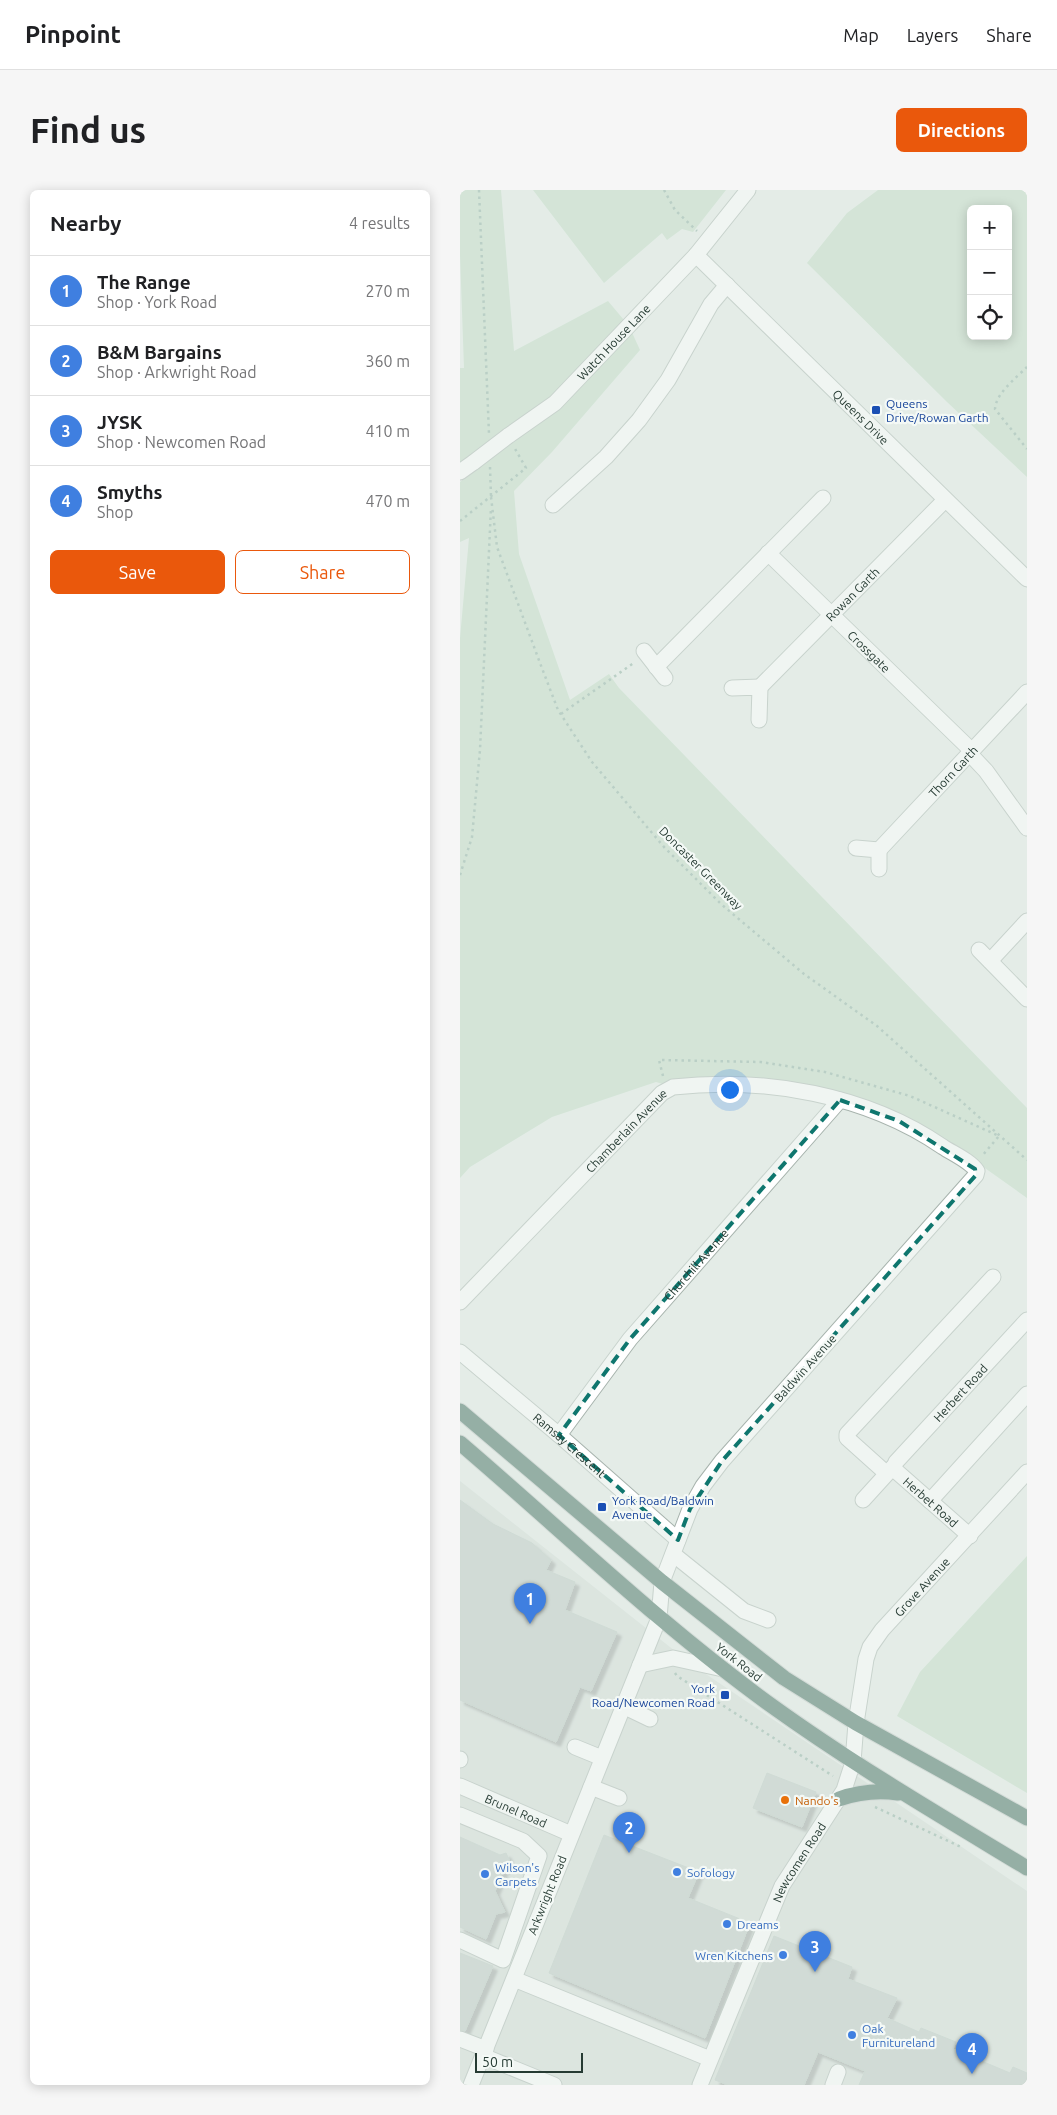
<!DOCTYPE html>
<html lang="en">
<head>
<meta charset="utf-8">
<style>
	:root { --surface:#fff; --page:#f6f6f6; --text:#202124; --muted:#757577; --line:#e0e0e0; --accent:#ea580c }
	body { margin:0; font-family:Ubuntu,sans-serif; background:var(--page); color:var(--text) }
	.controls { position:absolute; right:15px; top:15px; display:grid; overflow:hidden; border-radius:8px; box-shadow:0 2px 12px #0003 }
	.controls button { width:45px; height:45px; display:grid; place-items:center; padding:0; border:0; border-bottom:1px solid var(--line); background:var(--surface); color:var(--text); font:25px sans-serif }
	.scale { position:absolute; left:15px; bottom:12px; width:108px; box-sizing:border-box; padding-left:5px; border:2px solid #263b33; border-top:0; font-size:14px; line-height:18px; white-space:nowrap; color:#263b33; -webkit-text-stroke:4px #f4f9f6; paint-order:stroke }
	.you { position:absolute; left:269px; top:899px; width:18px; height:18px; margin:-12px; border:4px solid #fff; border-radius:50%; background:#1a73e8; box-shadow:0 0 0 8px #1a73e833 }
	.badge { display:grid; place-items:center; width:32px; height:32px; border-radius:50%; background:var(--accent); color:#fff; font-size:16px; font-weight:700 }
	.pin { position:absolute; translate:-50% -41px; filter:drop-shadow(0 1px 2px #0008) }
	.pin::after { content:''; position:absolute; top:26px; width:18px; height:15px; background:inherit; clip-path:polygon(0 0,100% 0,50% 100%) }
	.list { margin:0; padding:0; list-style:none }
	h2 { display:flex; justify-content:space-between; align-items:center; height:65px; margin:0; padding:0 20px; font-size:21px }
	h2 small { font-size:16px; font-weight:400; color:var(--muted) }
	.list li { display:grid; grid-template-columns:32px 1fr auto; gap:15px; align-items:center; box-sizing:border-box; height:70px; padding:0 20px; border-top:1px solid var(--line) }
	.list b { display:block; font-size:19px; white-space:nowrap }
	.list p { margin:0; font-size:16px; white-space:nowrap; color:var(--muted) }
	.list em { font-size:16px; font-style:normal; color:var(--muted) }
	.actions { display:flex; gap:10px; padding:15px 20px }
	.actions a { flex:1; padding:11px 0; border:1px solid var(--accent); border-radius:8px; text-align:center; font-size:18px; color:var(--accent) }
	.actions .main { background:var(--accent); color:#fff }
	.icon { flex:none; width:28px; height:28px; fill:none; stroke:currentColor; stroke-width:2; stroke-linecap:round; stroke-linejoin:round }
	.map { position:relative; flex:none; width:567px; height:1895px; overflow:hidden; border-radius:8px }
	header { display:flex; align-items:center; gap:30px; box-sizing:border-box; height:70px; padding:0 25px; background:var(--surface); border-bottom:1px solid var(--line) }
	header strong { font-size:24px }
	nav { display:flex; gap:28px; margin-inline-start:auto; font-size:18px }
	.intro { display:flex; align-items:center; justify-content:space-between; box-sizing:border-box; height:120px; padding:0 30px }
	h1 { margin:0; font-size:35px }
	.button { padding:12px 22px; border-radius:8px; background:var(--accent); color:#fff; font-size:18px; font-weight:700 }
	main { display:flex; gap:30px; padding:0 30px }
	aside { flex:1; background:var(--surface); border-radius:8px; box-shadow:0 2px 12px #0003 }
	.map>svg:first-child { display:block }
</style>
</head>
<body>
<header>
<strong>Pinpoint</strong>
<nav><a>Map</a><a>Layers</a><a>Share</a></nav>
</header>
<div class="intro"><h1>Find us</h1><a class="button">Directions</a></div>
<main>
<aside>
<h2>Nearby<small>4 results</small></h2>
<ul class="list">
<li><span class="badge" style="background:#3f7fe0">1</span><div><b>The Range</b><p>Shop · York Road</p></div><em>270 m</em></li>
<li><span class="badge" style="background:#3f7fe0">2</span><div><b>B&amp;M Bargains</b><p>Shop · Arkwright Road</p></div><em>360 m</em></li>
<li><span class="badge" style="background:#3f7fe0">3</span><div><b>JYSK</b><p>Shop · Newcomen Road</p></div><em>410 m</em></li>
<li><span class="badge" style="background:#3f7fe0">4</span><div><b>Smyths</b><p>Shop</p></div><em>470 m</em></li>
</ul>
<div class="actions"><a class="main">Save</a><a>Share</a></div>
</aside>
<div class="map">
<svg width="567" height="1895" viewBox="0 0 567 1895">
	<defs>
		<filter id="shadow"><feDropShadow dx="4.5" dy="4.5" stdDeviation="1" flood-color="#0004"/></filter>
	</defs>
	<rect width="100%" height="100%" fill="#e4ece7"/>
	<path fill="#d2dbd6" d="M0 1291 234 1476 567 1701V1895H0Z"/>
	<path fill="#c0dac4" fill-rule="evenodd" d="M0 0H41L54 161 148 111 169 136 180 160 92 262 54 301 59 364 110 510 149 484 159 498 567 918V1008L522 976 380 910 346 901 213 897 196 892 92 927 10 977 0 988V448L9 348 0 352V292L10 284 9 268 0 274V178H4L0 65Z
		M73 0H266L233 42 222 39 207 50 202 43 144 93Z
		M418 0H567V287L487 212 347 73 387 23ZM511 19H548V146H511Z
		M567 1366V1603L437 1526 460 1482Z"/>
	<path fill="#bac6c0" stroke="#b7c5be" filter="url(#shadow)" d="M0 1310 33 1334 72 1353 91 1370 86 1380 115 1392 105 1420 157 1442 131 1501 120 1497 96 1552 0 1510Z
		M307 1583 356 1602 342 1637 293 1618Z
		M144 1645 239 1682 228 1708 290 1733 245 1848 89 1783Z
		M0 1647 40 1665 46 1663 52 1676 44 1679 35 1701 45 1722 36 1724 26 1749 0 1737Z
		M314 1746 392 1777 388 1789 437 1808 427 1828 459 1842 461 1838 496 1852 493 1859 550 1883 553 1877 567 1883V1895H399L405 1881 358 1862 344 1895H268L255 1890Z
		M0 1763 33 1776 5 1841 0 1840Z"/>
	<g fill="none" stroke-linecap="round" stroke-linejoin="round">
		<defs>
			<g id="minor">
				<path id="s1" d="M236 65 567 389"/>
				<path id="s2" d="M48 246 95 213 236 65 288 0"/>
				<path d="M0 282 14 272"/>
				<path d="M93 315 146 267 179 230 208 190 251 114 267 95"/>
				<path id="s3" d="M308 363 511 560"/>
				<path d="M184 461 205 488"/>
				<path d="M196 477 363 308"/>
				<path id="s4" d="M300 497 485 310"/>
				<path d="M272 498 300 497 299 530"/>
				<path d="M509 563 526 581 567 638"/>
				<path d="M396 658 419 660V679"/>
				<path id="s5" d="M419 660 567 502"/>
				<path d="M519 760 567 809"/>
				<path d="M530 771 567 731"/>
				<path id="s6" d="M0 1112 202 903 213 897C305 887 406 904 483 957 494 964 510 971 517 981L516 985 262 1271 243 1296 230 1319 202 1392 199 1428 11 1895"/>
				<path id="s7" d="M0 1162 99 1245 218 1350"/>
				<path id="s8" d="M99 1245 170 1149 380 910"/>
				<path id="s9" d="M434 1277 436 1272 567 1130"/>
				<path id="s10" d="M434 1277 436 1281 510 1346"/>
				<path d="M426 1283 387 1248V1244L533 1087"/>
				<path d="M403 1310 433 1277"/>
				<path d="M470 1311 567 1204"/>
				<path d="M213 1364 284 1421 308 1430"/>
				<path d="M180 1475 213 1468 263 1479"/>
				<path d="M163 1516 190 1529"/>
				<path d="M115 1557 142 1568"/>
				<path d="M0 1570V1569"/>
				<path id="s11" d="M0 1596 111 1644"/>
				<path d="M131 1597 159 1608"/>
				<path d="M0 1625 63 1651 79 1666 43 1770 0 1750"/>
				<path d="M54 1789 250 1869"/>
				<path d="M0 1849 26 1859"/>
				<path d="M23 1866 94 1895"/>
				<path id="s12" d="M240 1895 322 1696 384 1600 393 1572 396 1533 406 1469 410 1457 422 1440 567 1282"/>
				<path d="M373 1895 378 1882"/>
			</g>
			<path id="highway" d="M0 1221 202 1392 324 1488 396 1533 567 1628
				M0 1253C103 1341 201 1436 312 1516 394 1575 481 1626 567 1678
				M379 1609C399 1602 416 1600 438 1603"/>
		</defs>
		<use href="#minor" stroke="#a7b3ad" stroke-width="17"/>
		<use href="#highway" stroke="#c2c8c6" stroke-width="17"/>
		<path stroke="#88ab9d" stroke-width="2.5" stroke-dasharray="2.5 4" stroke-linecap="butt" d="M19 0 29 244
			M204 0 215 20 237 41
			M567 177C556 188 536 203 535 219L567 259
			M30 277 31 306
			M31 307 37 357 80 473 98 520 132 572 204 657 261 714 344 784 417 836 567 970
			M0 331 66 278 54 257
			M101 524 175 472
			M0 685 12 647 20 560 31 317
			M203 886 199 870 301 872 365 882 450 906 539 946 522 966
			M215 1483 217 1486 373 1586
			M415 1617 501 1657"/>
		<use href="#minor" stroke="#fff" stroke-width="15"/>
		<use href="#highway" stroke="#356455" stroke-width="15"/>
		<defs>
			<path id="minor-bridge" d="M14 272 48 246"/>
		</defs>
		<use href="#minor-bridge" stroke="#a7b3ad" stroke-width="17" stroke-linecap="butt"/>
		<use href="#minor-bridge" stroke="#fff" stroke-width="15"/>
	</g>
	<path d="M0 0H567V1895H0ZM380 910 439 931 515 979 516 985 262 1271 230 1319 218 1350 99 1245 170 1149Z" fill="#e4ece7" fill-opacity=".55" fill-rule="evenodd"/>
	<path fill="none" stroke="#0f766e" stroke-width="4" stroke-dasharray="10 6" stroke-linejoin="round" d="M380 910 439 931 515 979 516 985 262 1271 230 1319 218 1350 99 1245 170 1149Z"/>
	<g fill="#1a4fb4" stroke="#f4f9f6" stroke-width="2">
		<rect x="411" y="215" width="10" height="10" rx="2.5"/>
		<rect x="137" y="1312" width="10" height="10" rx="2.5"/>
		<rect x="260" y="1500" width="10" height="10" rx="2.5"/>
	</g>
	<circle fill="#e8710a" stroke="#f4f9f6" stroke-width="2" cx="325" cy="1610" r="5"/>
	<g fill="#3f7fe0" stroke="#f4f9f6" stroke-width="2">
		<circle cx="217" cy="1682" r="5"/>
		<circle cx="25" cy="1684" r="5"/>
		<circle cx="267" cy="1734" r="5"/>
		<circle cx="323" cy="1765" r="5"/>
		<circle cx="392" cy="1845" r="5"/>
	</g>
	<g text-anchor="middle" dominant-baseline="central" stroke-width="4.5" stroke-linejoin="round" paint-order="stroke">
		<g font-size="12" fill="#263b33" stroke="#f4f9f6">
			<text stroke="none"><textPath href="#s2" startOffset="142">Watch House Lane</textPath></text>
			<text stroke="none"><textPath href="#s1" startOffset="231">Queens Drive</textPath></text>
			<text stroke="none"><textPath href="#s4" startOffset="131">Rowan Garth</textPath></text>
			<text stroke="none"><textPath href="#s3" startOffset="141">Crossgate</textPath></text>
			<text stroke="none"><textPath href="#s5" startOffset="108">Thorn Garth</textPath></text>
			<text transform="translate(241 678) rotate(45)">Doncaster Greenway</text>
			<text stroke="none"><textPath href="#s6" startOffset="239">Chamberlain Avenue</textPath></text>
			<text stroke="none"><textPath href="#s8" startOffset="219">Churchill Avenue</textPath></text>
			<text transform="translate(345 1178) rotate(-48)">Baldwin Avenue</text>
			<text stroke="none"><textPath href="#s9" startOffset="100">Herbert Road</textPath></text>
			<text stroke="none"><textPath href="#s7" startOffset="144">Ramsay Crescent</textPath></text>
			<text stroke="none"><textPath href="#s10" startOffset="51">Herbet Road</textPath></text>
			<text stroke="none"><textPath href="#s12" startOffset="555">Grove Avenue</textPath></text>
			<text transform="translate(279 1472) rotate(38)">York Road</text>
			<text stroke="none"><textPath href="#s11" startOffset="61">Brunel Road</textPath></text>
			<text stroke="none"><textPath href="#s12" startOffset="244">Newcomen Road</textPath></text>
			<text transform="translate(87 1705) rotate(-68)">Arkwright Road</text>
		</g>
		<g font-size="12" fill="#164399" stroke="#f4f9f6" text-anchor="start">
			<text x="426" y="213">Queens<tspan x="426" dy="14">Drive/Rowan Garth</tspan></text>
			<text x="152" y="1310">York Road/Baldwin<tspan x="152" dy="14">Avenue</tspan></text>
			<text x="255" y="1498" text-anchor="end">York<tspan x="255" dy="14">Road/Newcomen Road</tspan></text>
		</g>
		<g font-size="12" fill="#c56008" stroke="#f4f9f6" text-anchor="start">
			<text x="335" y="1610">Nando's</text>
		</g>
		<g font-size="12" fill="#366cbe" stroke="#f4f9f6" text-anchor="start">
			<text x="35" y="1677">Wilson's<tspan x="35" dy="14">Carpets</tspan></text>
			<text x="227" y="1682">Sofology</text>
			<text x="277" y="1734">Dreams</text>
			<text x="313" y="1765" text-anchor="end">Wren Kitchens</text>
			<text x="402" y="1838">Oak<tspan x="402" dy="14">Furnitureland</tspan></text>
		</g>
	</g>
</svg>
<div class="controls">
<button>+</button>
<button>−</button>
<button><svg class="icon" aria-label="locate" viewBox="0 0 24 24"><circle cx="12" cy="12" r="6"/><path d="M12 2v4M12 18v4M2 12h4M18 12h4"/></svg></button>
</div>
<div class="scale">50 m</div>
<div class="you"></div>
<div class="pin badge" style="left:70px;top:1434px;background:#3f7fe0">1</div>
<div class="pin badge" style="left:169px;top:1663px;background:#3f7fe0">2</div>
<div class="pin badge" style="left:355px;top:1782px;background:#3f7fe0">3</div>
<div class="pin badge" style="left:512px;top:1884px;background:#3f7fe0">4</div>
</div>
</main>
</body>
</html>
